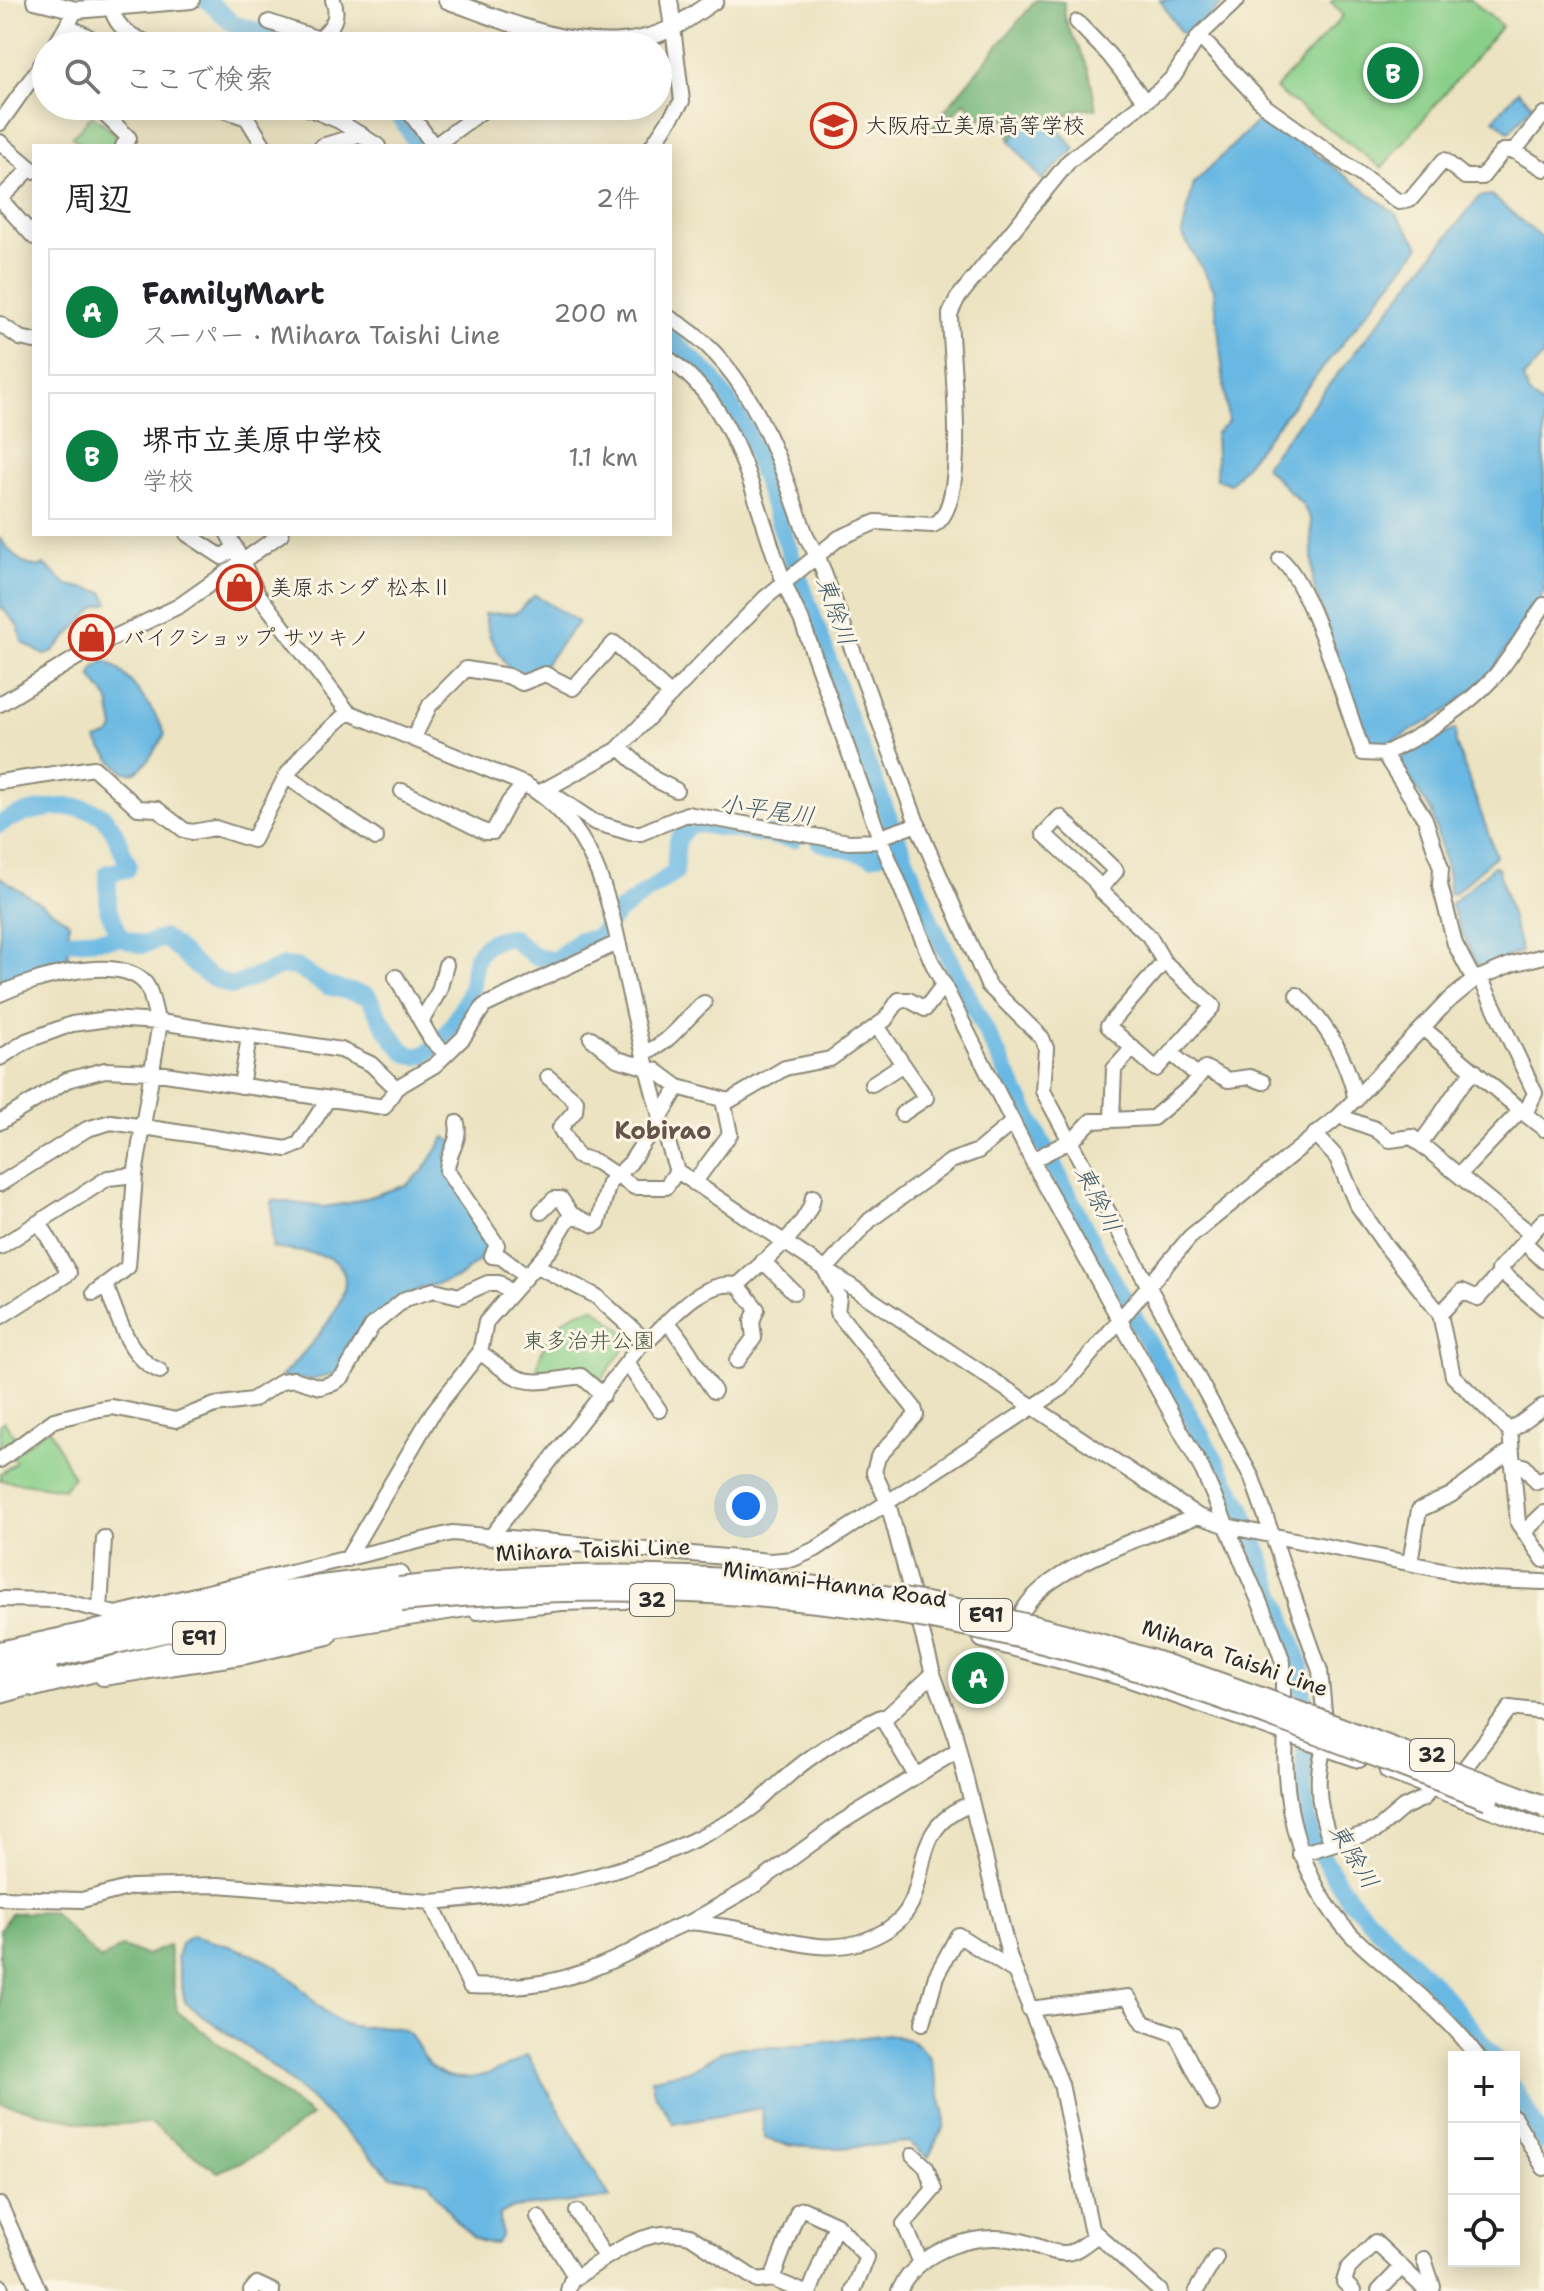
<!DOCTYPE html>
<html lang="ja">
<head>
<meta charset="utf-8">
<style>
	:root { --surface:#fff; --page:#f2f2f2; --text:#202124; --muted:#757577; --line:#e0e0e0; --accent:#0b8043 }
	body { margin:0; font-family:"Shantell Sans","Klee One",sans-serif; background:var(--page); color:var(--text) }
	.controls { position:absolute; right:24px; bottom:24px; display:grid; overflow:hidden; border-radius:0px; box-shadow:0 4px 20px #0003 }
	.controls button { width:72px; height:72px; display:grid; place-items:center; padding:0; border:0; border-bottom:2px solid var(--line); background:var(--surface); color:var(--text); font:40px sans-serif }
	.you { position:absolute; left:746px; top:1506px; width:28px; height:28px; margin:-20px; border:6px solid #fff; border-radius:50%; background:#1a73e8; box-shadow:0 0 0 12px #1a73e833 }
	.badge { display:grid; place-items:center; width:52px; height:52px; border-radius:50%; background:var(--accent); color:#fff; font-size:26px; font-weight:700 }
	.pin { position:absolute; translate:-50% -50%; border:4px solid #fff; box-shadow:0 2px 8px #0006 }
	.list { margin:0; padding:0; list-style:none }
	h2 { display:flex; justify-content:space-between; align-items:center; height:104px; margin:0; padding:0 32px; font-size:34px }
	h2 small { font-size:26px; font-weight:400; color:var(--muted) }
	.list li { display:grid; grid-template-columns:52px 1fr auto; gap:24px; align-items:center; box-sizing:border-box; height:128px; margin:0 16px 16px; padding:0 16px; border:2px solid var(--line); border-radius:0px }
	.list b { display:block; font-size:30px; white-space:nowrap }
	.list p { margin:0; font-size:26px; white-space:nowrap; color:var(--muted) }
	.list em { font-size:26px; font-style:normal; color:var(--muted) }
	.icon { flex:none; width:44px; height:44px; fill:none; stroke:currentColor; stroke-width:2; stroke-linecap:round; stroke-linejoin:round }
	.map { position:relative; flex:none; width:1544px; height:2291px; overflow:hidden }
	.search { position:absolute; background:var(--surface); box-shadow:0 4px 20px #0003; left:32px; top:32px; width:640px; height:88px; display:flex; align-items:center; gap:20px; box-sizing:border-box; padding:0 28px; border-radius:44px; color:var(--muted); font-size:30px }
	.panel { position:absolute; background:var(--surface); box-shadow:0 4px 20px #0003; left:32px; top:144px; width:640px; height:392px; border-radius:0px }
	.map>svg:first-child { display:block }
</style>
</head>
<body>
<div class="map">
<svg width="1544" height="2291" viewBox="0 0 1544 2291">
	<rect width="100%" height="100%" fill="#fcf5e5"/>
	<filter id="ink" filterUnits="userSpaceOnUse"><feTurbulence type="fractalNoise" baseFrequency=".0125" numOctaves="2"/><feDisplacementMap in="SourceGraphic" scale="16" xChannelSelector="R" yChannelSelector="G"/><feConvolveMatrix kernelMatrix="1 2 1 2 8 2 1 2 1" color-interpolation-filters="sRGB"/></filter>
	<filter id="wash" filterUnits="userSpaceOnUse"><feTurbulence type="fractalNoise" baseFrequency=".006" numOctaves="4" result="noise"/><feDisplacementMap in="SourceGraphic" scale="32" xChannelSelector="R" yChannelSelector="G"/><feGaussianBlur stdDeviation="1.8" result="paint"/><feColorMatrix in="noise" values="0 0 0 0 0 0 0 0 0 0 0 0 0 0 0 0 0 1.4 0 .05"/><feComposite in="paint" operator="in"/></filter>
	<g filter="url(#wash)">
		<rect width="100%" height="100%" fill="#ebe3c1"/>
		<path fill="#89cf89" stroke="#5a7d5a" stroke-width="2" d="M1333 0H1471L1502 26 1382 168 1275 89 1343 16 1331 2Z
			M92 115 118 135 117 146H83L72 137Z
			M595 1308 632 1338 600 1381 583 1369 537 1370C542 1337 561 1312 595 1308Z
			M4 1421 19 1442 0 1455V1424Z
			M49 1428 73 1477 64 1489 0 1480V1474L16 1462 11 1455Z"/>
		<path fill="#6eb275" stroke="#4c6e50" stroke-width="2" d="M1036 0 1064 2C1063 30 1079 42 1087 66 1092 79 1093 95 1096 109 1076 107 1069 112 1056 126L1037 117 1027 121 1010 141 1005 119 991 114 981 119 965 102 935 133 930 128Z
			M52 1912 100 1960 122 1947 146 1955 169 1946 177 2011 311 2116 260 2153 218 2172 150 2123 93 2125 0 2103V1929L11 1913Z"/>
		<path fill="#68b8e3" stroke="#4a7287" stroke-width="2" d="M1160 0H1226L1191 34 1181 33Z
			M1518 91 1533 105 1509 132 1494 119Z
			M1264 115 1395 213 1420 246 1230 484 1217 479 1215 434 1228 422 1214 289 1182 234 1194 183Z
			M1037 117 1056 126 1075 149 1042 180 1010 141 1027 121Z
			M1491 195 1544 240V355L1523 378 1529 394 1544 407V592L1488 677 1448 710 1388 744 1372 745 1364 737 1313 583 1311 520 1302 504 1264 466 1479 197Z
			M0 539C12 553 24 571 45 565L67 585 103 592 109 603 96 607 51 653 44 655 22 642 18 625 0 606Z
			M535 595 578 622 541 669 525 679 512 674 490 637 484 614 516 613Z
			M104 661C125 667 157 714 165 734 135 782 131 788 96 740L110 735 114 729 109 701 91 676 94 668Z
			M1455 729 1456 744 1496 855 1455 893 1449 894 1448 877 1432 813 1400 763 1405 755Z
			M1494 866 1498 868 1521 952 1483 966 1476 964 1450 905Z
			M0 877 69 922 68 959 0 983Z
			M445 1137 454 1142 446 1156 495 1247 458 1278 419 1289 364 1329 337 1373 312 1380 281 1377C301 1356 380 1278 327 1257 311 1251 289 1251 272 1248V1200L323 1207 350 1203 406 1185 424 1170Z
			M191 1936C225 1945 260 1951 287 1975 305 1990 321 2013 342 2023 361 2033 391 2019 409 2034 417 2042 422 2056 430 2065 457 2092 501 2071 527 2055L610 2198 513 2208 500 2214 501 2237 496 2244C463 2243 446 2206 428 2181L391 2176 308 2097 262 2058 185 2003 177 1959 181 1943Z
			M888 2034 913 2041 930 2058 945 2115 944 2128 928 2158 909 2142C863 2146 808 2155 764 2138L762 2108 674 2124 654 2092 651 2079 692 2069 721 2052 741 2047H786Z"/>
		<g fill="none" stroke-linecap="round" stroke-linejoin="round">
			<path stroke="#68b8e3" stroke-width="18" d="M207 0 233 24 307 46
				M389 106 403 120 418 146
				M670 338 710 375 746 429 850 721 930 920 1096 1250 1242 1508 1301 1666 1306 1735 1303 1790 1311 1839 1349 1899 1441 1992 1494 2057
				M0 824C22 809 84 798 104 818 116 829 121 850 128 864L127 869 108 873V909L121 938 142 945 164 938C191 958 199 977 233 986L283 966 296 967 327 986 368 996C379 1014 390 1040 407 1053 432 1071 464 1007 471 989 474 980 472 968 476 959 482 944 497 937 511 937L534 956 554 961 580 940 596 939 618 912 675 872C677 851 673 834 693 823L794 839
				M820 842 871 856 902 849
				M68 941 121 938
				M1514 2088 1544 2142"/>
		</g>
	</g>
	<g filter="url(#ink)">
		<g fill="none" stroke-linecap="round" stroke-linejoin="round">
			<defs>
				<path id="minor" d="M112 9C117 31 135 38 156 46
					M269 22 319 39
					M1077 22 1109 55 1145 101
					M68 26 106 46
					M1199 36 1266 107 1399 202 1410 200 1444 160 1465 177H1482L1503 151H1514L1544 169
					M55 46 76 10
					M332 46 319 39C332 27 340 18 333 0
					M96 106 129 138 123 146
					M212 106 247 118 264 146
					M303 106 339 121 378 146
					M405 106 434 146
					M0 123 46 58
					M0 142 34 171
					M322 146 361 134
					M434 146 489 106
					M652 146 682 101 673 28
					M1514 151 1544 114
					M0 199 34 237
					M0 199 31 168
					M670 318C751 364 777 456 807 538L818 557 920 831 988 985 1042 1038 1046 1048 1043 1091 1252 1478 1320 1671 1324 1711
					M0 324 20 338 34 341
					M670 360C753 418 756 536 801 619L878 833 932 962 1036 1168 1203 1471 1272 1631 1283 1662V1697
					M187 534 222 557 235 547
					M228 534 258 594 348 712 524 784C604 828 612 920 631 1000 644 1058 658 1115 677 1171L1198 1516 1231 1527 1492 1580 1544 1582
					M1280 559C1310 581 1348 712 1363 753L1384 754 1425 819 1441 868 1440 885 1455 944 1474 980
					M0 704 96 646 179 606 281 534
					M413 739 430 705 466 669 508 676 522 683 545 674 573 688 614 643 671 695
					M620 748 654 779 676 790
					M1384 754C1425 734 1463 710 1495 676 1513 655 1528 628 1544 605
					M286 776 376 838
					M0 782 94 768 138 808 157 809 184 830 192 832 215 828 253 840 286 776 304 753 348 712
					M402 791 485 832H493L509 802 524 784
					M539 793 617 750 765 598 839 538 876 522 933 525C972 509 950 354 950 314L957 299 1069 161 1162 88 1174 76 1199 36 1237 0
					M551 793 594 822 631 833H641L687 814 849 842 881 841
					M880 837 918 824
					M1100 889 1116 871 1060 817 1044 834 1094 880 1102 892 1149 936 1164 962
					M1164 962 1213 1006 1156 1069 1108 1026Z
					M396 977 431 1039 446 1054
					M1480 977 1535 1093 1525 1114 1544 1129
					M0 994C31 979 115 953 144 982 152 990 154 1011 158 1023
					M1297 995C1327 1024 1347 1058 1356 1100
					M421 1022 439 991 446 965
					M877 1026 926 1098 902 1114
					M1423 1028 1525 1114
					M591 1038 617 1059 655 1070 678 1087 729 1101 785 1068 830 1059 885 1020 899 1000H909L925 1009 944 984
					M643 1052C668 1047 684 1019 704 1003
					M1171 1053 1197 1075
					M0 1058 26 1041 72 1024 108 1019 160 1022 341 1050 371 1064 396 1088
					M548 1077 576 1101 575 1111 560 1128 577 1156 596 1162 634 1187H666L677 1171
					M872 1084 903 1064
					M241 1086 249 1037
					M1339 1116 1375 1129 1390 1140 1412 1137 1531 1234 1499 1270 1544 1308
					M1112 1118 1114 1069 1133 1048
					M659 1120 678 1087
					M0 1122 67 1080 105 1070 152 1072 384 1107 396 1088 435 1065 463 1038 484 1006 617 943
					M457 1123C461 1142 447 1153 447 1171L497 1245 492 1256 501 1257 526 1276
					M1315 1134 1337 1158 1356 1203 1386 1246 1440 1314 1453 1376 1510 1431 1518 1523 1544 1560
					M1420 1143C1442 1118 1450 1093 1475 1071
					M1032 1160 1074 1139 1091 1121 1153 1118 1190 1087 1205 1068 1228 1080 1250 1077 1263 1082
					M1459 1175 1521 1110
					M694 1183 730 1134 723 1100
					M0 1184 87 1129 111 1122 287 1149 299 1144 328 1099
					M571 1214 594 1225 598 1223 609 1183 630 1163 645 1140 660 1124
					M1531 1234 1544 1220
					M1524 1242 1544 1261
					M0 1247 108 1178 135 1175
					M763 1261 794 1292
					M537 1266 596 1296 647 1342C671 1319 701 1279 738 1285L757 1309 752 1321 754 1338 737 1361
					M825 1270 839 1297 837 1312 914 1408 916 1415 878 1457 874 1472 888 1503 933 1674 954 1731 1010 1959 1061 2084 1091 2229 1160 2291
					M825 1270 870 1220 951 1161 978 1151 1013 1122
					M105 1284C118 1314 127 1358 160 1371
					M738 1285C759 1265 810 1225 813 1197
					M94 1293 128 1267 135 1175 160 1022
					M1440 1314 1462 1291 1478 1298 1501 1272
					M0 1317 69 1273 39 1222
					M668 1323C687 1344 697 1368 714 1391
					M480 1352C526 1388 524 1384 581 1376L603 1395
					M627 1363 659 1410
					M1510 1431 1544 1406
					M0 1460 54 1420 99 1409 112 1407 176 1420 215 1405 252 1400 282 1381 294 1379 320 1387 334 1383 343 1376 372 1326 405 1299 434 1290 459 1296 488 1283H499L510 1292
					M1512 1463 1524 1466 1537 1482 1544 1478
					M1524 1532 1544 1513
					M490 1538 645 1339
					M347 1559 433 1412 480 1352 486 1322 551 1248 571 1214 561 1199H554L541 1212
					M1410 1563 1419 1510 1451 1495 1510 1451
					M0 1599 58 1600 116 1614 452 1533 771 1561 793 1559 816 1549 1062 1388 1190 1237 1339 1116 1446 1003 1474 980 1512 964 1544 956
					M100 1610 104 1538
					M1021 1615C1041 1568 1152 1534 1198 1516
					M1286 1734C1281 1811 1304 1894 1363 1946 1403 1982 1446 2013 1478 2057
					M1324 1748C1314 1780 1319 1813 1332 1844
					M1464 1769 1510 1708 1544 1712
					M916 1776 883 1720 933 1674
					M1300 1854 1377 1830 1403 1808 1424 1798 1430 1788
					M0 1898 82 1900 131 1887 218 1885 431 1902 470 1986C533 1989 571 1981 628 1953 646 1944 668 1928 688 1923 696 1921 709 1925 718 1926 778 1932 829 1967 888 1929 940 1897 899 1831 970 1805
					M431 1902C548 1893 644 1873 746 1812 761 1803 770 1791 783 1780 812 1753 845 1734 881 1717L883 1720
					M689 1923 755 1885 840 1823 958 1750
					M1029 2009 1128 1997 1144 2023 1176 2034 1212 2104
					M923 2023 936 1976 958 1935 1014 1971
					M1514 2117 1544 2168
					M913 2155 926 2167 934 2189 904 2224 921 2263
					M0 2205 39 2291
					M577 2212 605 2257
					M538 2217 576 2278
					M1424 2259 1433 2287 1429 2291
					M772 2279 798 2211 803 2209 836 2224 867 2257 853 2291
					M0 2286 2 2291
					M251 2291 257 2284 272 2291
					M568 2291 571 2281C605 2258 646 2224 690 2236L758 2281 772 2279 801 2291
					M810 2291 836 2224
					M899 2291C920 2248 977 2231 1021 2241 1035 2244 1049 2253 1063 2253 1075 2254 1086 2243 1095 2237
					M1196 2291 1216 2257
					M1353 2291 1344 2282 1348 2269 1375 2242 1427 2291
					M1379 2291 1402 2267"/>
				<path id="major" d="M35 0 76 10 191 0
					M447 0C517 25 601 65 674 27 688 19 702 9 715 0
					M669 0 673 28
					M477 1611 562 1602 625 1600
					M982 1639 1127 1678 1359 1759
					M103 1677 247 1655 328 1636
					M0 1695 36 1685
					M1388 1771 1544 1829"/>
				<path id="highway" d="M219 1634 401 1601
					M0 1652 268 1593 399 1576
					M0 1669 236 1616 396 1588
					M0 1684 48 1673
					M34 1686 168 1653 491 1602"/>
			</defs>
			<use href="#minor" stroke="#8b8776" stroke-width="18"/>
			<use href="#major" stroke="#8b8776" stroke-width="20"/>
			<use href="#highway" stroke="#8b8776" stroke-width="24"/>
			<use href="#minor" stroke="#fff" stroke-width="14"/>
			<use href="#major" stroke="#fff" stroke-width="16"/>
			<use href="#highway" stroke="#fff" stroke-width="20"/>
			<defs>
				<path id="highway-bridge" d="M399 1588C645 1560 892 1579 1129 1653 1270 1697 1406 1755 1544 1806
					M401 1601C619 1580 829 1589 1043 1643 1195 1682 1341 1744 1488 1799"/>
			</defs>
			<use href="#highway-bridge" stroke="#8b8776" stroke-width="24" stroke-linecap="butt"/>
			<use href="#highway-bridge" stroke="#fff" stroke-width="20"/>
		</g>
	</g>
	<defs>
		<symbol id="school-ring" viewBox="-11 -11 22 22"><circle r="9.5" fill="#fcf5e5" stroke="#c8321e" stroke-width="1.5"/><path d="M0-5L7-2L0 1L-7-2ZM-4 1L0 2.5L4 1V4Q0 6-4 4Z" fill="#c8321e"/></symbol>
		<symbol id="shop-ring" viewBox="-11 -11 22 22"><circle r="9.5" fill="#fcf5e5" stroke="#c8321e" stroke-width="1.5"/><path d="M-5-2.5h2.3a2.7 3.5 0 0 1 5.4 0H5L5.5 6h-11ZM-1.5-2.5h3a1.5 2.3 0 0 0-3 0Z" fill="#c8321e"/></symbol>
	</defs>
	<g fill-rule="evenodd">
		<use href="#school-ring" x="808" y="100" width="51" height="51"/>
		<use href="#shop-ring" x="214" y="562" width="51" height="51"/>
		<use href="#shop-ring" x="66" y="612" width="51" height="51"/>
	</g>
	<g text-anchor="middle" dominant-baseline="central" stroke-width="6" stroke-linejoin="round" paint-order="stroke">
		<g fill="#fcf5e5" stroke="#6a6863" stroke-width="2">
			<rect x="630" y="1584" width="44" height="32" rx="6"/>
			<rect x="960" y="1599" width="52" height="32" rx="6"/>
			<rect x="173" y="1622" width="52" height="32" rx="6"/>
			<rect x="1410" y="1739" width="44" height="32" rx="6"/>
		</g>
		<g font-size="20" font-weight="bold" fill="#2b2b2b">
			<text x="652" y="1600">32</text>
			<text x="986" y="1615">E91</text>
			<text x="199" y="1638">E91</text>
			<text x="1432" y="1755">32</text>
		</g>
		<g font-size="22" fill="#2b2b2b" stroke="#fcf5e5" text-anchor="start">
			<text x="865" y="125">大阪府立美原高等学校</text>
			<text x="270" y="587">美原ホンダ 松本Ⅱ</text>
			<text x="123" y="637">バイクショップ サツキノ</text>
		</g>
		<g font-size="22" fill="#475c47" stroke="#fcf5e5">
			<text x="589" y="1340">東多治井公園</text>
		</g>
		<g font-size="22" fill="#2b2b2b" stroke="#fcf5e5">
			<text transform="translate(593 1550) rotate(-2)">Mihara Taishi Line</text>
			<text transform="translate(835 1584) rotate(8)">Mimami-Hanna Road</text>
			<text transform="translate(1235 1658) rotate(19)">Mihara Taishi Line</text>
		</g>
		<g font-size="24" font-style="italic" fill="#405c6b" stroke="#fcf5e5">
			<text transform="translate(836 611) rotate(70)">東除川</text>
			<text transform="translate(767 810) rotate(8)">小平尾川</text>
			<text transform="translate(1098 1199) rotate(63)">東除川</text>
			<text transform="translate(1354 1856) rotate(59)">東除川</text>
		</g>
		<g font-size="24" font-weight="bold" fill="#66544a" stroke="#fcf5e5">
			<text x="663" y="1131">Kobirao</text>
		</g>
	</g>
</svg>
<div class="controls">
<button>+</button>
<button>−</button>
<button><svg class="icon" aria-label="locate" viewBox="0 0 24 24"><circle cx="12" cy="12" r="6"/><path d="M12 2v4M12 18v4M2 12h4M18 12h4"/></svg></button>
</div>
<div class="you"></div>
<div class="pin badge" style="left:978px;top:1678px">A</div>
<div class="pin badge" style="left:1393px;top:73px">B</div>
<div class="search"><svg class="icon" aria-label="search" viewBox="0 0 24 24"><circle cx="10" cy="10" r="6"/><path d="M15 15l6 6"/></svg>ここで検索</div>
<section class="panel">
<h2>周辺<small>2件</small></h2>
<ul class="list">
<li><span class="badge">A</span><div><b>FamilyMart</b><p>スーパー · Mihara Taishi Line</p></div><em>200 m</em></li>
<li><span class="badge">B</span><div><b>堺市立美原中学校</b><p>学校</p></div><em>1.1 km</em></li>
</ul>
</section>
</div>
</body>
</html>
